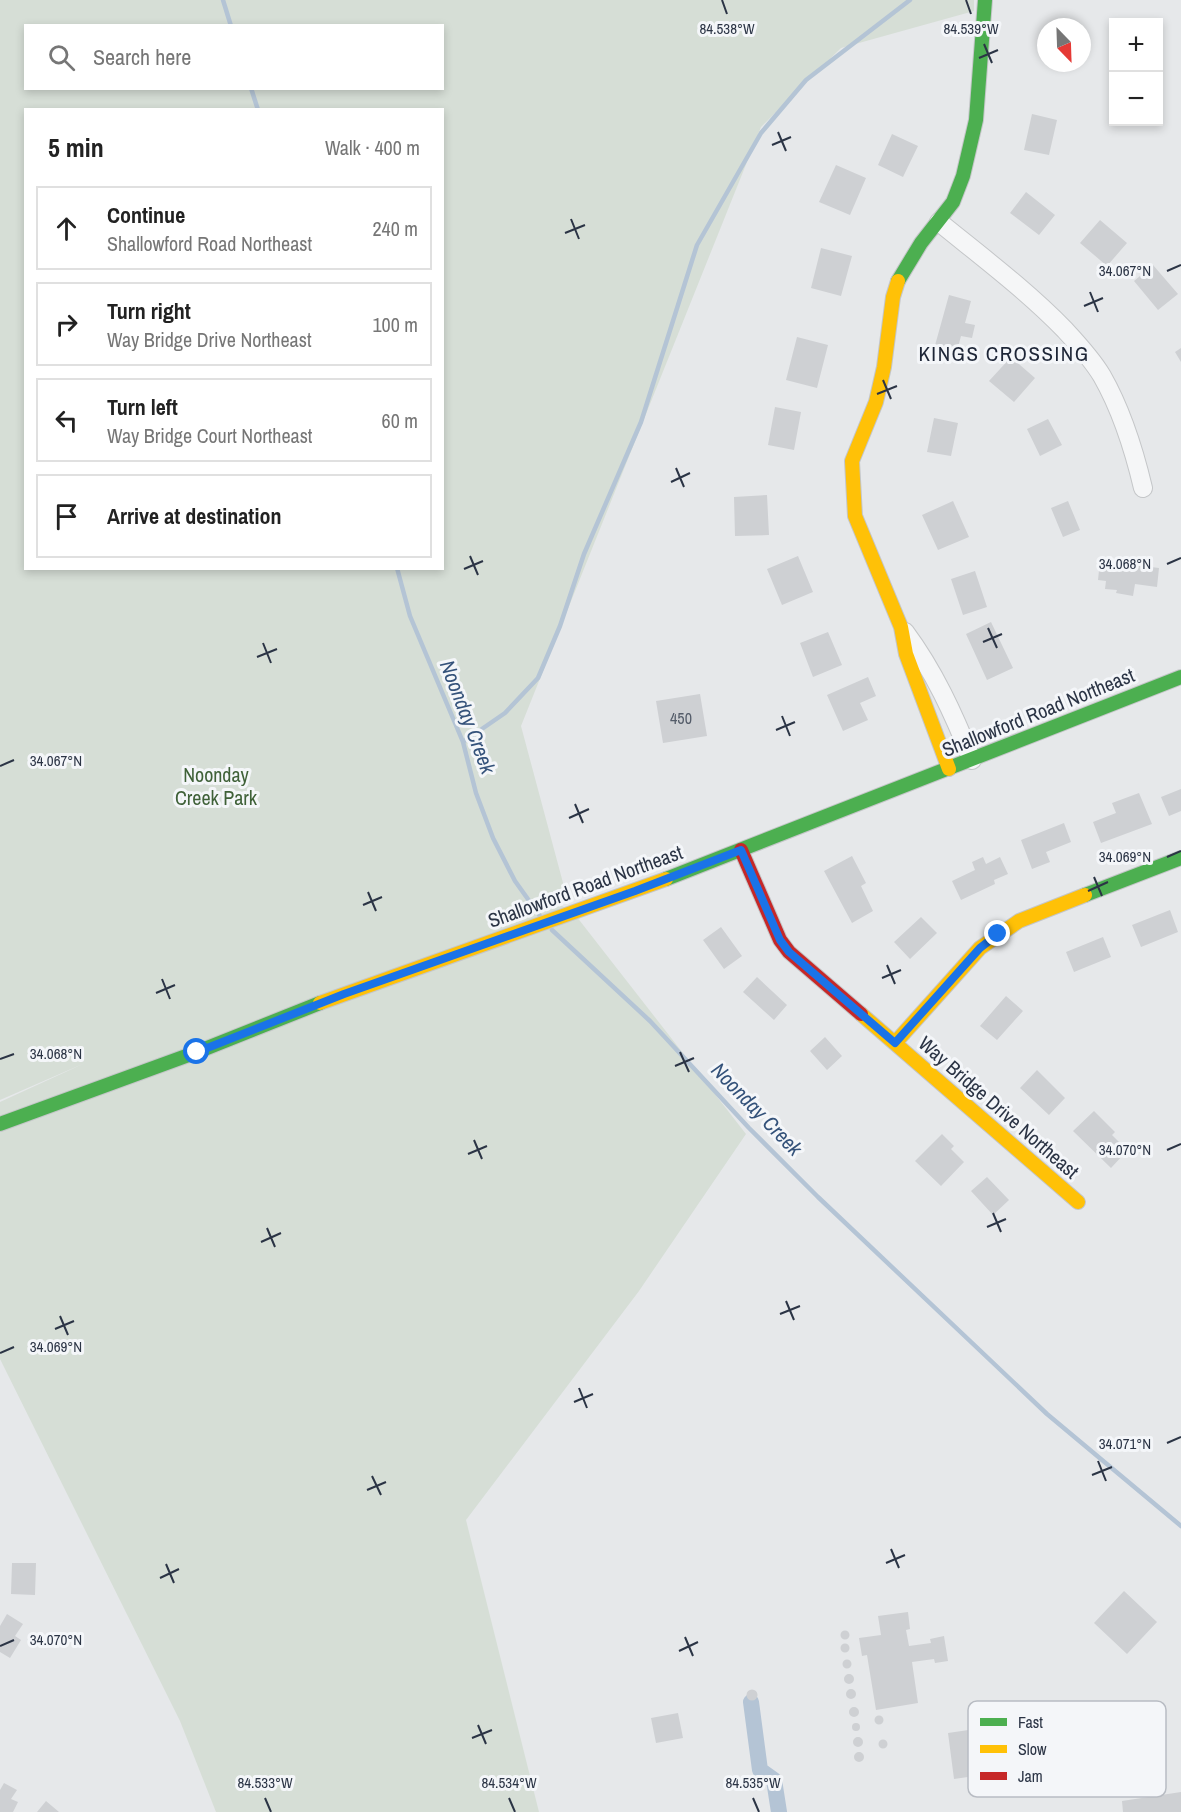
<!DOCTYPE html>
<html lang="en">
<head>
<meta charset="utf-8">
<style>
	:root { --surface:#fff; --page:#f6f6f6; --text:#222; --muted:#767676; --line:#e0e0e0 }
	body { margin:0; font-family:"Archivo Narrow",sans-serif; background:var(--page); color:var(--text) }
	.controls { position:absolute; right:18px; top:18px; display:grid; overflow:hidden; border-radius:0px; box-shadow:0 3px 9px #0003 }
	.controls button { width:54px; height:54px; display:grid; place-items:center; padding:0; border:0; border-bottom:2px solid var(--line); background:var(--surface); color:var(--text); font:30px sans-serif }
	.compass { position:absolute; left:1037px; top:18px; width:54px; height:54px; border-radius:50%; background:var(--surface); box-shadow:0 3px 9px #0003; rotate:157deg }
	.stop { position:absolute; width:18px; height:18px; margin:-14px; border:4px solid #1a73e8; border-radius:50%; background:#fff }
	.stop.end { background:#1a73e8; border-color:#fff; box-shadow:0 2px 6px #0008 }
	.list { margin:0; padding:0; list-style:none }
	h2 { display:flex; justify-content:space-between; align-items:center; height:78px; margin:0; padding:0 24px; font-size:26px }
	h2 small { font-size:20px; font-weight:400; color:var(--muted) }
	.list li { display:grid; grid-template-columns:39px 1fr auto; gap:18px; align-items:center; box-sizing:border-box; height:84px; margin:0 12px 12px; padding:0 12px; border:2px solid var(--line); border-radius:0px }
	.list b { display:block; font-size:22px; white-space:nowrap }
	.list p { margin:0; font-size:20px; white-space:nowrap; color:var(--muted) }
	.list em { font-size:20px; font-style:normal; color:var(--muted) }
	.icon { flex:none; width:33px; height:33px; fill:none; stroke:currentColor; stroke-width:2; stroke-linecap:round; stroke-linejoin:round }
	.map { position:relative; flex:none; width:1181px; height:1812px; overflow:hidden }
	.search { position:absolute; background:var(--surface); box-shadow:0 3px 9px #0003; left:24px; top:24px; width:420px; height:66px; display:flex; align-items:center; gap:15px; box-sizing:border-box; padding:0 21px; border-radius:0px; color:var(--muted); font-size:22px }
	.panel { position:absolute; background:var(--surface); box-shadow:0 3px 9px #0003; left:24px; top:108px; width:420px; height:462px; border-radius:0px }
	.map>svg:first-child { display:block }
</style>
</head>
<body>
<div class="map">
<svg width="1181" height="1812" viewBox="0 0 1181 1812">
	<rect width="100%" height="100%" fill="#e6e8ea"/>
	<path fill="#d6ded6" fill-rule="evenodd" d="M0 0H974V11L841 48 761 127 521 726 566 894 551 900 573 912 746 1134 639 1291 466 1520 539 1812H216L180 1721 0 1359V1102L85 1063 0 1100ZM26 26H442V88H26ZM26 110H442V568H26Z"/>
	<g fill="none" stroke-linecap="round" stroke-linejoin="round">
		<path stroke="#b4c4d5" stroke-width="4.5" d="M223 0 231 26
			M251 88 258 110
			M397 568 410 616 463 742 476 793 493 838 515 881 540 916
			M463 742 505 713 538 678 560 626 584 554 641 422 697 245 761 133 806 80 910 0
			M552 930 650 1021 749 1128 818 1197 1047 1414 1181 1526"/>
		<path stroke="#b4c4d5" stroke-width="16" d="M751 1702 760 1770 774 1780 779 1812"/>
	</g>
	<path fill="#ced0d3" d="M1032 114 1057 120 1049 155 1024 150Z
		M892 134 918 146 903 177 878 165Z
		M836 165 866 178 850 215 819 202Z
		M1026 192 1055 215 1039 235 1010 213Z
		M1100 220 1127 243 1107 266 1080 243Z
		M821 248 852 256 841 296 811 288Z
		M1153 265 1178 294 1158 310 1134 281Z
		M949 295 971 301 965 323 975 325 972 338 961 336 956 355 934 349Z
		M797 337 828 345 817 388 786 380Z
		M1181 348V362L1175 352Z
		M1011 357 1035 378 1014 402 989 381Z
		M775 407 801 412 794 450 768 445Z
		M934 418 958 423 951 456 927 452Z
		M1048 419 1062 445 1040 456 1027 429Z
		M767 495 769 535 735 536 734 497Z
		M953 501 969 537 938 550 922 515Z
		M1068 501 1080 530 1063 537 1051 508Z
		M798 556 813 592 782 605 767 569Z
		M1121 557 1135 559 1134 565 1159 568 1157 587 1135 584 1133 596 1116 593 1117 590 1105 589 1106 581 1098 580 1100 561 1120 564Z
		M975 571 987 607 963 615 951 579Z
		M991 622 1013 668 987 680 966 634Z
		M828 632 842 665 813 677 800 643Z
		M868 677 876 696 860 703 868 720 843 731 827 695Z
		M700 694 707 736 663 743 656 701Z
		M1181 789V811L1169 816 1161 797Z
		M1139 793 1152 824 1101 843 1093 822 1116 813 1112 803Z
		M1064 823 1071 842 1046 852 1050 862 1032 869 1021 840Z
		M852 856 866 883 861 886 873 911 852 923 824 871Z
		M983 857 986 864 1000 857 1008 874 994 880 995 884 961 900 952 881 975 870 972 862Z
		M1170 910 1178 932 1141 947 1132 925Z
		M921 917 937 933 910 959 894 942Z
		M721 927 742 956 724 969 703 940Z
		M1103 937 1111 957 1074 972 1066 952Z
		M757 977 787 1005 774 1020 743 992Z
		M1006 996 1023 1011 997 1040 980 1026Z
		M825 1037 842 1056 827 1070 810 1051Z
		M1037 1070 1065 1098 1049 1115 1020 1088Z
		M1094 1111 1115 1132 1112 1135 1120 1143 1116 1146 1124 1154 1111 1168 1073 1131Z
		M942 1134 954 1146 951 1149 964 1162 941 1186 915 1161Z
		M987 1177 1009 1200 993 1215 971 1191Z
		M12 1563H36L35 1595 11 1594Z
		M1124 1591 1157 1622 1127 1654 1094 1623Z
		M908 1612 910 1629 906 1630 909 1646 931 1643 930 1639 944 1636 948 1661 935 1663 934 1659 912 1662 918 1703 876 1710 867 1655 862 1656 859 1638 881 1635 878 1616Z
		M7 1614 23 1624 15 1636 21 1640 10 1658 0 1652V1626Z
		M840.5 1635a4.5 4.5 0 1 1 9 0a4.5 4.5 0 1 1-9 0Z
		M840.5 1648a4.5 4.5 0 1 1 9 0a4.5 4.5 0 1 1-9 0Z
		M842.5 1664a4.5 4.5 0 1 1 9 0a4.5 4.5 0 1 1-9 0Z
		M844 1679a5 5 0 1 1 10 0a5 5 0 1 1-10 0Z
		M846 1694a5 5 0 1 1 10 0a5 5 0 1 1-10 0Z
		M746.5 1695a5.5 5.5 0 1 1 11 0a5.5 5.5 0 1 1-11 0Z
		M849 1712a5 5 0 1 1 10 0a5 5 0 1 1-10 0Z
		M678 1713 683 1738 656 1743 651 1718Z
		M874.5 1720a4.5 4.5 0 1 1 9 0a4.5 4.5 0 1 1-9 0Z
		M1023 1722 1030 1768 954 1779 948 1733Z
		M852 1727a4 4 0 1 1 8 0a4 4 0 1 1-8 0Z
		M853 1742a5 5 0 1 1 10 0a5 5 0 1 1-10 0Z
		M878.5 1744a4.5 4.5 0 1 1 9 0a4.5 4.5 0 1 1-9 0Z
		M854 1757a5 5 0 1 1 10 0a5 5 0 1 1-10 0Z
		M4 1783 17 1790 11 1799 18 1802 13 1812H0V1790Z
		M1181 1792V1812H1123L1122 1801Z
		M46 1801 59 1812H37Z"/>
	<g fill="none" stroke-linecap="round" stroke-linejoin="round">
		<defs>
			<path id="street" d="M939 222C982 257 1026 290 1065 330 1078 344 1092 359 1102 376 1122 411 1134 450 1143 488
				M905 632C934 671 954 715 972 760"/>
			<path id="fast" d="M898 281 921 243 953 202 963 176 976 120 985 0
				M666 879 1181 677
				M1085 895 1181 858
				M0 1124 197 1052 320 1003"/>
			<path id="slow" d="M898 281 893 297 884 367 876 402 852 461 855 516 901 627 906 654 949 769
				M320 1003 666 879
				M861 1014 1078 1202
				M895 1043 980 948 1019 921 1085 895"/>
			<path id="jam" d="M741 850 780 940 789 952 861 1014"/>
		</defs>
		<use href="#street" stroke="#c4c6c8" stroke-width="20"/>
		<use href="#fast" stroke="#c4c6c8" stroke-width="16"/>
		<use href="#slow" stroke="#c4c6c8" stroke-width="16"/>
		<use href="#jam" stroke="#c4c6c8" stroke-width="16"/>
		<use href="#street" stroke="#f5f6f7" stroke-width="18"/>
		<use href="#fast" stroke="#4caf50" stroke-width="14"/>
		<use href="#slow" stroke="#ffc107" stroke-width="14"/>
		<use href="#jam" stroke="#c62828" stroke-width="14"/>
	</g>
	<g fill="none" stroke-linecap="round" stroke-linejoin="round">
		<path stroke="#1a73e8" stroke-width="8" d="M197 1052 344 994 635 891 741 850 780 940 789 952 895 1043 980 948 998 934"/>
	</g>
	<path fill="none" stroke="#2b3445" stroke-width="2" d="M722 0 727 14M966 0 971 14M984 44 992 63M979 58 998 50M778 132 786 151M772 145 791 137M571 219 579 239M565 233 585 225M1167 271 1181 265M1090 292 1098 312M1084 306 1103 298M883 380 891 399M877 394 897 386M676 468 684 487M671 482 690 473M470 556 478 575M1167 564 1181 558M464 569 483 561M988 628 997 648M983 642 1002 634M263 643 271 663M257 657 277 649M782 716 790 736M776 730 795 722M0 766 14 760M575 804 583 823M569 818 589 809M1167 857 1181 851M1094 877 1102 896M1088 891 1108 882M368 892 376 911M363 905 382 897M887 965 895 984M882 978 901 970M162 979 170 999M156 993 175 985M680 1052 689 1072M0 1059 14 1054M675 1066 694 1058M474 1140 482 1159M1167 1150 1181 1144M468 1154 487 1146M993 1213 1001 1232M987 1227 1006 1219M267 1228 275 1247M261 1242 281 1233M786 1301 794 1320M780 1314 800 1306M60 1316 68 1335M55 1329 74 1321M0 1353 14 1347M579 1388 587 1408M574 1402 593 1394M1167 1443 1181 1437M1098 1461 1106 1481M1092 1475 1112 1467M372 1476 381 1495M367 1490 386 1482M891 1549 899 1568M886 1563 905 1555M166 1564 174 1583M160 1578 179 1569M685 1637 693 1656M0 1646 14 1640M679 1651 698 1642M478 1725 486 1744M472 1738 492 1730M265 1798 271 1812M509 1798 515 1812M753 1798 759 1812"/>
	<g text-anchor="middle" dominant-baseline="central" stroke-width="6" stroke-linejoin="round" paint-order="stroke">
		<g font-size="16" fill="#545c69">
			<text x="681" y="718">450</text>
		</g>
		<g font-size="20" fill="#2b3445" stroke="#f4f6f9">
			<text transform="translate(1038 712) rotate(-22)">Shallowford Road Northeast</text>
			<text transform="translate(585 886) rotate(-20)">Shallowford Road Northeast</text>
			<text transform="translate(999 1107) rotate(41)">Way Bridge Drive Northeast</text>
		</g>
		<g font-size="20" fill="#3f6138" stroke="#f4f6f9">
			<text x="216" y="774">Noonday<tspan x="216" dy="23">Creek Park</tspan></text>
		</g>
		<g font-size="21" letter-spacing="1.5" fill="#1d2536" stroke="#f4f6f9">
			<text x="1004" y="353">KINGS CROSSING</text>
		</g>
		<g font-size="21" font-style="italic" fill="#34527a" stroke="#f4f6f9">
			<text transform="translate(468 717) rotate(69)">Noonday Creek</text>
			<text transform="translate(757 1109) rotate(46)">Noonday Creek</text>
		</g>
	</g>
	<rect x="968" y="1701" width="198" height="96" rx="9" fill="#f4f6f9" stroke="#b8bcc3" stroke-width="1.5"/>
	<rect x="980" y="1718" width="27" height="8" fill="#4caf50"/>
	<rect x="980" y="1745" width="27" height="8" fill="#ffc107"/>
	<rect x="980" y="1772" width="27" height="8" fill="#c62828"/>
	<g font-size="16" fill="#2b3445">
		<text x="1018" y="1728">Fast</text>
		<text x="1018" y="1755">Slow</text>
		<text x="1018" y="1782">Jam</text>
	</g>
	<g font-size="15" text-anchor="middle" fill="#2b3445" stroke="#f4f6f9" stroke-width="6" stroke-linejoin="round" paint-order="stroke">
		<text x="727" y="34">84.538°W</text>
		<text x="971" y="34">84.539°W</text>
		<text x="1125" y="276">34.067°N</text>
		<text x="1125" y="569">34.068°N</text>
		<text x="56" y="766">34.067°N</text>
		<text x="1125" y="862">34.069°N</text>
		<text x="56" y="1059">34.068°N</text>
		<text x="1125" y="1155">34.070°N</text>
		<text x="56" y="1352">34.069°N</text>
		<text x="1125" y="1449">34.071°N</text>
		<text x="56" y="1645">34.070°N</text>
		<text x="265" y="1788">84.533°W</text>
		<text x="509" y="1788">84.534°W</text>
		<text x="753" y="1788">84.535°W</text>
	</g>
</svg>
<div class="controls">
<button>+</button>
<button>−</button>
</div>
<svg class="compass" viewBox="-18 -18 36 36"><path d="M0-13l5 13h-10z" fill="#e53935"/><path d="M0 13l5-13h-10z" fill="#767676"/></svg>
<div class="stop" style="left:197px;top:1052px"></div>
<div class="stop end" style="left:998px;top:934px"></div>
<div class="search"><svg class="icon" aria-label="search" viewBox="0 0 24 24"><circle cx="10" cy="10" r="6"/><path d="M15 15l6 6"/></svg>Search here</div>
<section class="panel">
<h2>5 min<small>Walk · 400 m</small></h2>
<ul class="list">
<li><svg class="icon" aria-label="ahead" viewBox="0 0 24 24"><path d="M12 20V5M6 11l6-6 6 6"/></svg><div><b>Continue</b><p>Shallowford Road Northeast</p></div><em>240 m</em></li>
<li><svg class="icon" aria-label="right" viewBox="0 0 24 24"><path d="M7 20v-9h11M14 6l5 5-5 5"/></svg><div><b>Turn right</b><p>Way Bridge Drive Northeast</p></div><em>100 m</em></li>
<li><svg class="icon" aria-label="left" viewBox="0 0 24 24"><path d="M17 20v-9H6M10 6l-5 5 5 5"/></svg><div><b>Turn left</b><p>Way Bridge Court Northeast</p></div><em>60 m</em></li>
<li><svg class="icon" aria-label="arrive" viewBox="0 0 24 24"><path d="M6 21V4h12l-3 4 3 4H6"/></svg><div><b>Arrive at destination</b></div></li>
</ul>
</section>
</div>
</body>
</html>
